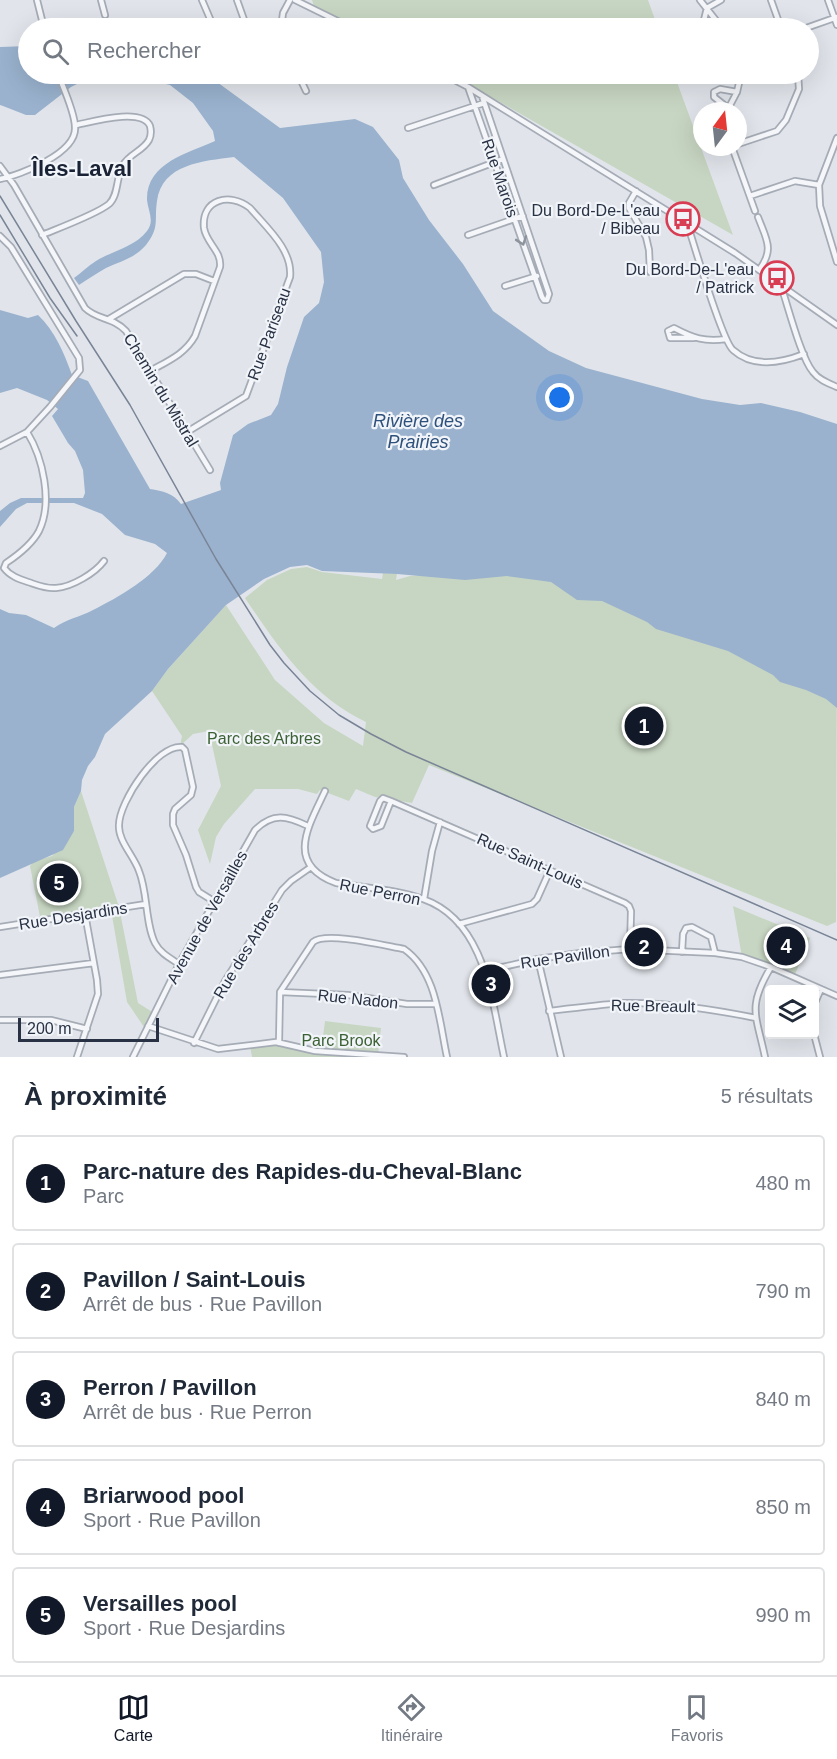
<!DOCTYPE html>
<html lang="fr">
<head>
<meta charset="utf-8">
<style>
	:root { --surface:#fff; --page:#f2f2f3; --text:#1f2937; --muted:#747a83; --line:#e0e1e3; --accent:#111827 }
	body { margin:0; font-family:Helvetica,sans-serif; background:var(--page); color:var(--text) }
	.controls { position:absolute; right:18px; bottom:18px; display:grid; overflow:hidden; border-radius:6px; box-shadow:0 6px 24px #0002 }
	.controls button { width:54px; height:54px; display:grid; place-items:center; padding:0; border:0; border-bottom:2px solid var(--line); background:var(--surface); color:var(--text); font:30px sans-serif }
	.compass { position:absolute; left:693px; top:102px; width:54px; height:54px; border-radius:50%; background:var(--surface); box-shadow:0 6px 24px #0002; rotate:15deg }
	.scale { position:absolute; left:18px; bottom:15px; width:141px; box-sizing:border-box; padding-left:6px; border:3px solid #283244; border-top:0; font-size:16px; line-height:21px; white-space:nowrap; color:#283244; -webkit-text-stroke:4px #f1f4f8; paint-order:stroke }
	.you { position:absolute; left:560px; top:398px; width:21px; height:21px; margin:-15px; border:4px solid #fff; border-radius:50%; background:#1a73e8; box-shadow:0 0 0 9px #1a73e833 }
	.badge { display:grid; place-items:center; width:39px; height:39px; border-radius:50%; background:var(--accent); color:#fff; font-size:20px; font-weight:700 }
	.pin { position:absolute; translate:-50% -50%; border:3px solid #fff; box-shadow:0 2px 6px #0006 }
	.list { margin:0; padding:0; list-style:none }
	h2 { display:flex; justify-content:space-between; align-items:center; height:78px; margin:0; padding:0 24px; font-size:26px }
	h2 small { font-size:20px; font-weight:400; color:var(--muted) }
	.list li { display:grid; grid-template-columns:39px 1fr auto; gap:18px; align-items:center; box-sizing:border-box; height:96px; margin:0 12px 12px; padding:0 12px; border:2px solid var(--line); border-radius:6px }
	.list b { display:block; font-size:22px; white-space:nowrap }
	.list p { margin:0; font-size:20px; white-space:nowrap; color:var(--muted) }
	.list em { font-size:20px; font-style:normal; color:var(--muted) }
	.icon { flex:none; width:33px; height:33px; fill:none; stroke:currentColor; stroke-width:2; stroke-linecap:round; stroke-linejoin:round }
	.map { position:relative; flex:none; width:837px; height:1057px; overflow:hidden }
	.search { position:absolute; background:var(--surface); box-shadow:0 6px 24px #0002; left:18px; right:18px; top:18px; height:66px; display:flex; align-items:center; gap:15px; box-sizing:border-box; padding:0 21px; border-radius:33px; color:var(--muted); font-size:22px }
	.sheet { height:618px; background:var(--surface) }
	nav { display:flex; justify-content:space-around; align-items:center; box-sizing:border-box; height:84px; border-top:2px solid var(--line); background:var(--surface); font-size:16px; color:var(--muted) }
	nav a { display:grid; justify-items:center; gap:3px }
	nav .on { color:var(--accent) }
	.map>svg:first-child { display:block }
</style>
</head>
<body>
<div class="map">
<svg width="837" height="1057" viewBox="0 0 837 1057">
	<rect width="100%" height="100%" fill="#e1e5eb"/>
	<path fill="#c7d6c2" d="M312 0H648L658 28H359L314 6Z
		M448 74H674L733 235 470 85Z
		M527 524 837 624 836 922 827 926 429 765 412 803 375 797 356 789 349 801 320 790 317 794 298 789H255L224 824 216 837 210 864 198 830 221 786 209 731 193 734 180 746 182 736 152 691 168 669 226 605 275 680 324 723 363 746 366 722C311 696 278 647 245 598L267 580 291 569 307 567 322 572 382 579 383 573 397 574 396 580 410 576 452 574Z
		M81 791 119 907 138 1003 154 1013 146 1030 127 1002 111 910 41 922 30 866 34 861 52 856 74 831V807Z
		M733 906 810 938 794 977 742 957Z
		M325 1021 381 1028 378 1054 404 1057H252L250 1046 276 1042 321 1052Z"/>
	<path fill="#9ab2ce" d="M28 46V74H206L280 128 355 119 373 127 399 160 403 178 429 220 463 264 493 311 549 351 586 368 702 399 740 405 761 403 800 412 837 424V708L826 699 806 690 780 682 773 675 728 651 656 629 647 622 602 601 577 600 551 582 507 576 465 580 397 574 322 571 307 565 290 567 264 579 226 605 168 669 152 691 105 734 95 757 88 766 82 780 81 791 74 807V831L63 850 0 878V609L9 613 26 615 54 628C66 619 80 617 93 610 117 598 155 577 167 553L155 544 125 535 102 514 74 503H27L16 509 0 527V511L10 503 21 498H83L85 493 83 470 75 451 68 443 52 416 58 409 47 400 17 388 0 393V310L28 318 38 315C55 331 64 353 72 375L88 381 150 489C163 491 173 493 181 504L221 490 220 483 233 435 248 424 271 415 278 404 287 367 304 317 319 303 324 282 321 252 283 198 234 157C203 161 162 164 157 201 154 221 160 227 146 245 135 258 121 261 106 268 97 273 88 279 79 285L74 278C81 273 88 266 96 261 112 251 135 247 147 231 155 221 148 211 147 200 146 163 188 153 215 141L213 131 193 103 170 85 137 77 85 80 71 87 35 115H26L3 106 0 105V47Z
		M788 937 791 954 783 956 780 939Z"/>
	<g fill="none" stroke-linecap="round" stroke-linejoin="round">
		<defs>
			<path id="minor" d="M37 0 44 28
				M101 0 105 15
				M202 0 214 28
				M237 0 247 28
				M295 0 352 28
				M700 0 722 28
				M771 0 781 28
				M828 0 837 25
				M281 28 283 13 290 0
				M702 28 707 8 721 0
				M806 28 837 17
				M298 74 306 91
				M443 74 468 87 735 253 837 325
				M468 87 542 297 544 300H547L549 294 482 96
				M728 108 714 97V92L720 89 737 92
				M727 111 737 92 741 74
				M408 128 484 103
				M837 138 819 185 820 206 837 262
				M738 144 777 131 786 120 799 89 798 74
				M732 147 755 211
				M0 166 14 185 85 308C97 320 113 317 126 331L210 470
				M0 179C21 175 77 153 75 127 75 113 63 87 58 74
				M434 185 503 159
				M636 191 629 203V208L646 237 649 250 650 272
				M750 196 795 181 819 185
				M758 217C766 239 775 249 759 270
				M687 223C694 244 722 341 733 350 753 368 781 363 804 354
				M42 235C59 228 97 214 109 204 119 195 116 176 123 165 129 154 143 151 149 140 151 136 151 130 150 126 142 107 91 122 76 125
				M468 235 523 216
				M0 236 11 247 79 358 80 370 50 407 27 432 0 446
				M505 286 537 276
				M781 286C788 306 801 358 813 372 819 380 828 383 837 387
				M109 319 184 274H196L214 281
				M694 338H670L668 331 674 328C693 338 704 342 726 339
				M150 371C168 361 185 354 195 336L220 267C222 251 206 243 204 228 201 199 230 192 250 208 266 227 293 250 290 277L246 396 187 432
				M27 432C43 458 53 502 39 531 32 544 18 555 6 563L4 568C10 576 19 579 28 582 37 585 46 589 56 588 72 587 95 573 104 561
				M325 791C308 827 285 864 336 883 364 888 396 889 423 899 486 921 492 1002 504 1057
				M391 801 381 826 373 829 370 826 380 801 383 798 391 801 625 903 629 906 631 911 630 949
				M424 899 432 851 440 822
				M459 924 532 904 537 899 550 870
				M0 927 146 904
				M682 952 683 934 686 928 692 927 711 937 715 953
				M538 959 561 1057
				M179 964C170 958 160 953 155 943 145 923 148 893 139 871 134 856 118 841 119 825 119 802 157 744 182 747L185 750 193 787 191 795 175 809 173 814V825L186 855 196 887 199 892 215 902
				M485 971 538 959 580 953 630 949 715 953 742 957 771 967 837 996
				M0 975 94 963
				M280 992 348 995 407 1004H436
				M814 1005 821 989
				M549 1011C574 1008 598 1005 623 1003 668 1002 712 1009 756 1018
				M0 1020H51L87 1029
				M148 1026 218 1049 276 1042 315 1051 404 1057
				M814 1034 820 1057
				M194 1043 225 981 282 890 291 881 311 867
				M279 1043 280 992 313 942C326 931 386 946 404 949 437 972 439 1020 447 1057
				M77 1057 98 994 97 980 85 914
				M133 1057 179 964 255 830C273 812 287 816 308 826
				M765 1057C756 1014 747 1007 771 967"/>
		</defs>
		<use href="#minor" stroke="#a6acb6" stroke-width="8"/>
		<use href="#minor" stroke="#f5f6f9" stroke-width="4.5"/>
		<path stroke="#798496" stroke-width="1.5" d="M0 196 76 321 130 405 216 559 270 645 284 663 310 691 339 715 371 734 406 752 837 940
			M0 215 50 298 77 336"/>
	</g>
	<defs><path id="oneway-chevron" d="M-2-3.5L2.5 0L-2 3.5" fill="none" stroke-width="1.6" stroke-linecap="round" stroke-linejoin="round" transform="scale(1.5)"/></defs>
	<use stroke="#8e949e" href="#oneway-chevron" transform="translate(522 241) rotate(71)"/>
	<defs>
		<symbol id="bus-ring" viewBox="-11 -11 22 22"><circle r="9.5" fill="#f1f4f8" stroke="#d93d53" stroke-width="1.5"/><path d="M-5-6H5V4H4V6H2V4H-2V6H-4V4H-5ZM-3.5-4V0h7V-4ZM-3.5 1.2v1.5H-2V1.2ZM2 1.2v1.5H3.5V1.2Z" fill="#d93d53"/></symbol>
	</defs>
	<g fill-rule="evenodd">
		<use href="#bus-ring" x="664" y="200" width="38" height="38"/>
		<use href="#bus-ring" x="758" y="259" width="38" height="38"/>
	</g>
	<g text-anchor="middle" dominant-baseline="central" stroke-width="4.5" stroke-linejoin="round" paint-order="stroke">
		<g font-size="16" fill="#283244" stroke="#f1f4f8">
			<text transform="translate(500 178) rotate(71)">Rue Marois</text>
			<text transform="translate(269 334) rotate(-70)">Rue Pariseau</text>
			<text transform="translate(161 390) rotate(59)">Chemin du Mistral</text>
			<text transform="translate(530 861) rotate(24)">Rue Saint-Louis</text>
			<text transform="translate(380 892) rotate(11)">Rue Perron</text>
			<text transform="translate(73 916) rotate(-9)">Rue Desjardins</text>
			<text transform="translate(207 917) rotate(-61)">Avenue de Versailles</text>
			<text transform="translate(246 950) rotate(-59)">Rue des Arbres</text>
			<text transform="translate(565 957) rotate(-8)">Rue Pavillon</text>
			<text transform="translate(358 999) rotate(6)">Rue Nadon</text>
			<text transform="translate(653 1006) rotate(1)">Rue Breault</text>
		</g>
		<g font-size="16" fill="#283244" stroke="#f1f4f8" text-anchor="end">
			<text x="660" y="210">Du Bord-De-L'eau<tspan x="660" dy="18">/ Bibeau</tspan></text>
			<text x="754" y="269">Du Bord-De-L'eau<tspan x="754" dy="18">/ Patrick</tspan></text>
		</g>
		<g font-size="16" fill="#3c6134" stroke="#f1f4f8">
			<text x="264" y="738">Parc des Arbres</text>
			<text x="341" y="1040">Parc Brook</text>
		</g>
		<g font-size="18" font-style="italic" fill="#2e507c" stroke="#f1f4f8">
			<text x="418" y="421">Rivière des<tspan x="418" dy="21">Prairies</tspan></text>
		</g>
		<g font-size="22" font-weight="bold" fill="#1a2335" stroke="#f1f4f8">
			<text x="82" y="168">Îles-Laval</text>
		</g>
	</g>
</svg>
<div class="controls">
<button><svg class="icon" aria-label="layers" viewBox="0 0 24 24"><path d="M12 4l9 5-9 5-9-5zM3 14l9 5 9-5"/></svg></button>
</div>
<svg class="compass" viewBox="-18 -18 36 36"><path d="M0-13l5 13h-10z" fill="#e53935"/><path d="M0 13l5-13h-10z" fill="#747a83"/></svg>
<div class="scale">200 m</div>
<div class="you"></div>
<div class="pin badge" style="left:644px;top:726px">1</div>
<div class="pin badge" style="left:644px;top:947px">2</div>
<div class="pin badge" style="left:491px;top:984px">3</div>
<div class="pin badge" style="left:786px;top:946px">4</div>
<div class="pin badge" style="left:59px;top:883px">5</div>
<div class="search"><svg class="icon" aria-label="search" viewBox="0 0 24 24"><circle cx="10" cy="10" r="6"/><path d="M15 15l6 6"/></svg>Rechercher</div>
</div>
<section class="sheet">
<h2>À proximité<small>5 résultats</small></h2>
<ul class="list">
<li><span class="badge">1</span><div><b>Parc-nature des Rapides-du-Cheval-Blanc</b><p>Parc</p></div><em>480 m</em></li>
<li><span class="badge">2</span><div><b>Pavillon / Saint-Louis</b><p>Arrêt de bus · Rue Pavillon</p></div><em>790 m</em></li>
<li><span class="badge">3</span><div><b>Perron / Pavillon</b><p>Arrêt de bus · Rue Perron</p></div><em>840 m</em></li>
<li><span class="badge">4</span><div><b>Briarwood pool</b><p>Sport · Rue Pavillon</p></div><em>850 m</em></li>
<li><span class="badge">5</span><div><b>Versailles pool</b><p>Sport · Rue Desjardins</p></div><em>990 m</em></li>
</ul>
</section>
<nav>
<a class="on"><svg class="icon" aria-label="map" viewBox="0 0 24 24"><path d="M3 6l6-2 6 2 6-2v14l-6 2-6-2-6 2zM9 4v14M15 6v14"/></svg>Carte</a>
<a><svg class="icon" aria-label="directions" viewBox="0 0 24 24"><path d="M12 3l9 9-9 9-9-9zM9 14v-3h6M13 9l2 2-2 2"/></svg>Itinéraire</a>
<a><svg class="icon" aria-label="saved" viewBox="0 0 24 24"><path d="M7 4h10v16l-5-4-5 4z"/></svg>Favoris</a>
</nav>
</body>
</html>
